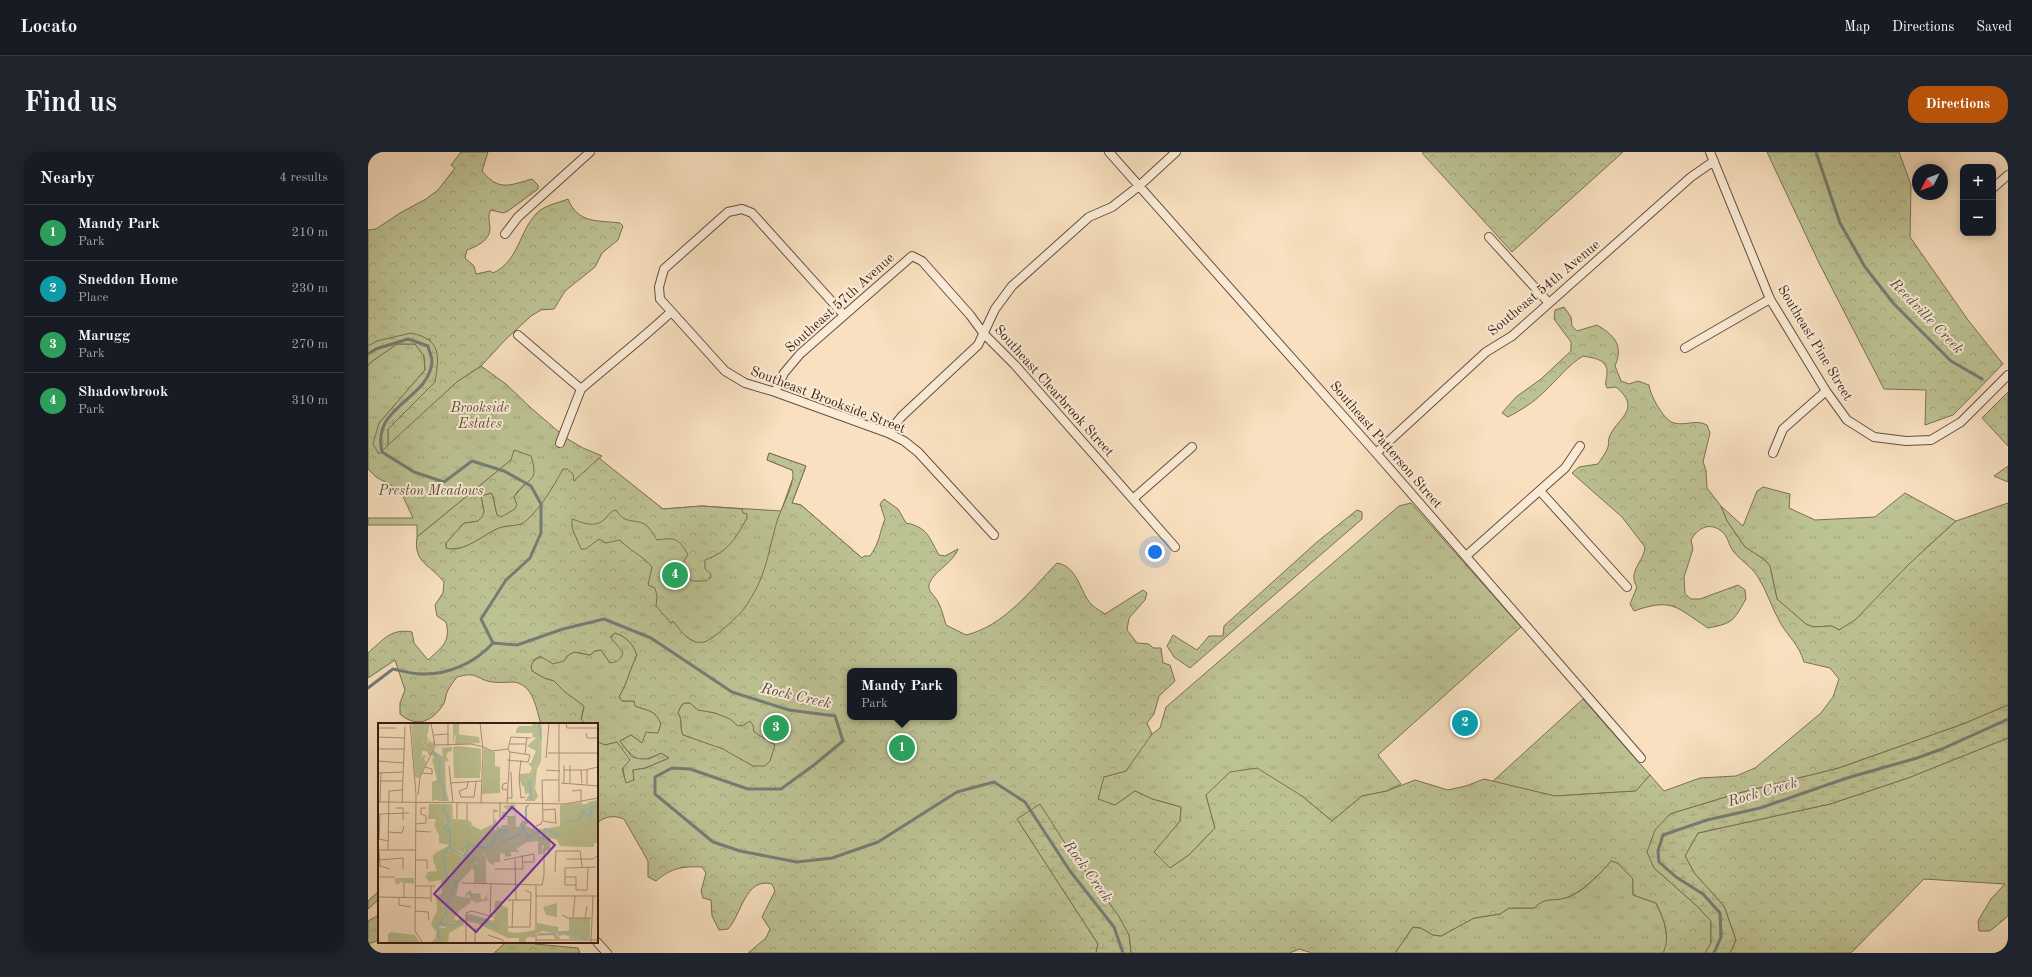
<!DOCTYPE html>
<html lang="en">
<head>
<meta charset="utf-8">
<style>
	:root { --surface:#171b24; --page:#20242c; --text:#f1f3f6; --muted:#9ea1a6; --line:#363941; --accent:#b45309 }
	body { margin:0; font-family:"Old Standard TT",serif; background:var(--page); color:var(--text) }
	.controls { position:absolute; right:12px; top:12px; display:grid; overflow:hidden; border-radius:8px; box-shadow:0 2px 10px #0003 }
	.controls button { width:36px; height:36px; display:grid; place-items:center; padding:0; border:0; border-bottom:1px solid var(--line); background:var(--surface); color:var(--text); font:20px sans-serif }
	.compass { position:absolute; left:1544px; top:12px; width:36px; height:36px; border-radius:50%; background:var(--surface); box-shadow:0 2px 10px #0003; rotate:228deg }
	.you { position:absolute; left:787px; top:400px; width:14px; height:14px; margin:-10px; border:3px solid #fff; border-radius:50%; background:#1a73e8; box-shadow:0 0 0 6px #1a73e833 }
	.badge { display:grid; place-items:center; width:26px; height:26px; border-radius:50%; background:var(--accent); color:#fff; font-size:13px; font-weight:700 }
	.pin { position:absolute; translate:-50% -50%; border:2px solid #fff; box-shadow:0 1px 4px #0006 }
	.popup { position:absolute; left:479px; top:516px; width:110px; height:52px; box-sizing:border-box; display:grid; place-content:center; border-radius:8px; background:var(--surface); filter:drop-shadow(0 1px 3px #0005); font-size:13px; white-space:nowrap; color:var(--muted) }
	.popup b { font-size:15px; color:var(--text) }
	.popup::after { content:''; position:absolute; left:50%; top:100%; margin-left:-8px; border:8px solid transparent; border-top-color:var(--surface) }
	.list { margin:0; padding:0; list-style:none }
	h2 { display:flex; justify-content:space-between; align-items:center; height:52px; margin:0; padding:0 16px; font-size:17px }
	h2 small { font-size:13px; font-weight:400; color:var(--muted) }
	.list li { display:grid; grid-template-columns:26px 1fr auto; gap:12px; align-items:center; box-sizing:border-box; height:56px; padding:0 16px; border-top:1px solid var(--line) }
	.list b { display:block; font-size:15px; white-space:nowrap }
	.list p { margin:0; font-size:13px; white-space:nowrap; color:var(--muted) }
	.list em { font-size:13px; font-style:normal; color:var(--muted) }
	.map { position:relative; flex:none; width:1640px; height:801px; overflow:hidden; border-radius:16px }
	header { display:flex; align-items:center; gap:24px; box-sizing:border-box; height:56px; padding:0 20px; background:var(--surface); border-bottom:1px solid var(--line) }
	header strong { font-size:19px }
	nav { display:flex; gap:22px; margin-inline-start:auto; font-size:14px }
	.intro { display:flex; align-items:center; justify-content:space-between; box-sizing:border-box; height:96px; padding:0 24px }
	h1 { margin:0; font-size:28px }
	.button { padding:10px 18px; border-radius:16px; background:var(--accent); color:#fff; font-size:14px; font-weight:700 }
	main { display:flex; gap:24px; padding:0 24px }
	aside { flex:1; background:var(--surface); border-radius:16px; box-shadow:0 2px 10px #0003 }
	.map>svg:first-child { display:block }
</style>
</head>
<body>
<header>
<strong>Locato</strong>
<nav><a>Map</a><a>Directions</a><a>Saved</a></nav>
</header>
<div class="intro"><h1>Find us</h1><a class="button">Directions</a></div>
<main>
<aside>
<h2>Nearby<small>4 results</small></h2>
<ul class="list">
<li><span class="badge" style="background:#2e9e5b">1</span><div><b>Mandy Park</b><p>Park</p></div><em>210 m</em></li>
<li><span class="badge" style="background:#0f9aa8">2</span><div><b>Sneddon Home</b><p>Place</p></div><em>230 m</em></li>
<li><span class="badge" style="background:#2e9e5b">3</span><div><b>Marugg</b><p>Park</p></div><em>270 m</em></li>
<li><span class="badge" style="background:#2e9e5b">4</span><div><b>Shadowbrook</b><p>Park</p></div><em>310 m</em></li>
</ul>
</aside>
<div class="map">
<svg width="1640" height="801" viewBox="0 0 1640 801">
	<defs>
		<pattern id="grass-tufts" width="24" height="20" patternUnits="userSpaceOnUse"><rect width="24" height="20" fill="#bdc293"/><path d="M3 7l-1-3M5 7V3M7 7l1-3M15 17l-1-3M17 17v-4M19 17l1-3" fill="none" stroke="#a3a67e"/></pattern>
		<pattern id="forest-crowns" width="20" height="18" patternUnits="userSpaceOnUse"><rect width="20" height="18" fill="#bdc293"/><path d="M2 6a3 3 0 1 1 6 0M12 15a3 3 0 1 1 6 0" fill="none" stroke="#a3a67e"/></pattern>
		<pattern id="wetland-marsh" width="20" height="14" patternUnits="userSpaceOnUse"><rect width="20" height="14" fill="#bdc293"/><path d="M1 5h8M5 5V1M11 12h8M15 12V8" fill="none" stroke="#a3a67e"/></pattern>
	</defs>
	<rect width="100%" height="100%" fill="#f8e0c0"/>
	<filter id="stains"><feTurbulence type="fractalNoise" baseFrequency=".005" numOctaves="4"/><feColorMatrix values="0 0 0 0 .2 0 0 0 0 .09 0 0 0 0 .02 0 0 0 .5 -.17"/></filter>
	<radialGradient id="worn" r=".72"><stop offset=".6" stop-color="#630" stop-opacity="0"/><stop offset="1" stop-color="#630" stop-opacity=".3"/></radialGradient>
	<path fill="url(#grass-tufts)" stroke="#7b7052" d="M29 192H47L56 204 57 218 11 271 10 301 90 229 113 214 138 232 163 256 198 286 215 296 234 304 231 307 295 357 334 354 413 359 426 323 424 318 399 308 401 301 438 314 424 351 433 353 494 406 482 519V565L441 700 324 586 315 583C311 576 315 568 310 561L312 556 316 551H322L330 557 351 562 354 529 151 405 182 341C174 350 167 365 156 371 149 375 139 373 132 376 116 382 95 402 78 396V391L96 371 110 369 116 360 113 344 123 341 125 344 129 363C141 350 151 338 164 326L143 308 49 385V373H0V366H45L32 338 8 325 0 317V214L3 210Z
		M1395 335 1422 342 1421 356 1447 368 1507 365 1537 341 1588 369 1557 397 1488 468 1471 478 1464 474 1445 475 1438 472 1409 447 1402 414 1397 408 1377 395 1359 369 1353 354 1375 374 1389 339Z
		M1043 351 1153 475 1010 603 1033 632 1019 639 994 644 964 669 934 644 838 643 847 676 821 703 802 716 785 700 812 669 813 655 784 647 767 639 747 653 730 648 735 625 758 619 774 594 784 582 792 576 798 555 1031 354Z
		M247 481C259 485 265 492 269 503 262 517 259 532 251 545L254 549H266L267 554C281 559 287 558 293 572L290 581 274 591 263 583 252 589 264 605 281 607 293 601 301 606 278 616 265 618 266 628 258 632C254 618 255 600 249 590L237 593 230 590 229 572H217L213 568 216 555 197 540 186 529 176 526 164 519 162 514C171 497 191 509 206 500L222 503 227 499 233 498 242 511V486Z
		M1215 547 1282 623 1268 639 1187 644 1124 630Z
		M1243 709 1250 711 1265 727V743L1288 751 1296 769 1300 792 1295 801H1027L1045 775 1053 776 1065 783 1073 784 1106 766 1132 762 1141 756H1166C1179 744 1183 749 1197 746 1211 744 1234 720 1243 709Z"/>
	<path fill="url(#forest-crowns)" stroke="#7b7052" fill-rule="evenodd" d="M93 0H120L114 19C131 40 142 33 164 27L170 33V37L140 59 135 61 123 58C119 64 122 70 122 77 122 88 108 95 99 98L97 106 106 114 108 122 122 119 125 121C151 109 151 79 169 61 177 53 190 51 200 47 210 72 229 68 252 71L255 74 250 88 234 101 227 115 197 139 186 157 173 158 163 164 138 187 113 214 90 229 20 293V277L67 230 62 187 0 194V78L8 77 32 61 58 47 70 38 87 16 83 13Z
		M1056 0H1255L1144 100 1054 1Z
		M1399 0H1531L1543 33 1542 85 1600 168 1635 212 1585 263 1557 273 1558 238 1516 237 1451 111Z
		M1196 155 1203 165 1204 174 1209 179 1229 173C1246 183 1256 193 1247 214L1253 229 1261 232 1270 229 1281 233C1282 243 1296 269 1306 271 1318 274 1328 267 1339 273L1342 281 1335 310 1338 318 1339 336 1353 354 1359 369 1377 395 1397 408 1402 414 1409 447 1438 472 1445 475 1464 474 1471 478 1487 468 1540 413 1588 369 1640 351V553L1595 572 1471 616 1371 641 1302 662 1286 716 1329 754 1343 769V791L1337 801H1295C1303 785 1296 767 1288 751L1265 743V727L1250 711 1243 709C1234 720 1211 743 1197 746 1183 750 1179 744 1166 756H1141L1132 762 1106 766 1073 784 1065 783 1053 776 1045 775 1027 801H944L931 797 922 801H763L761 783 739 747 700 696 649 667 730 792 728 801H380L398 786 402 777 394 765 407 739 404 732C377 725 374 762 360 777L351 778 344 764 343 748 335 746 333 739 338 721 334 715C315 714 303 716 288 729L280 725V709L256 667C246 663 237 664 229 671V579L230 590 237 593 249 590 262 608 254 617 258 631 266 628 265 618 278 616 301 606 293 601C271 612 266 608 252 589L263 583 274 591 278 580 290 581 293 572C287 558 281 559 267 554L266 549H254L251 545C259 532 262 517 269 503 265 492 259 485 247 481L242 485 255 500C253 508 249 510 242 511L233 498 227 499 222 503 206 500 199 504 196 509 185 512 172 504 166 508 163 514 164 519 176 526 186 529 197 540 216 554 213 567 217 572H173C168 557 166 533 146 530 139 530 132 531 124 530 107 527 110 519 89 525 86 529 82 534 80 538 77 543 78 549 75 553 64 570 48 576 32 562V551L37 538 27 508 0 526V501C15 488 23 476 44 480L46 491 60 508C74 495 83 490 78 470L69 464 67 453 75 441 76 430C62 412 45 411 49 385L143 308 146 298 163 304C173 334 156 325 146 345L149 353 147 357 133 365 129 363 125 344 123 341 113 344 116 360 114 365 110 369 96 371 78 391V396C95 402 116 382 131 376 139 373 151 375 158 369 174 354 184 337 195 317H199L205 322 206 329 231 306 295 357 334 354 374 357 375 361 379 362V366C367 387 361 399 337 408V417L343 422 342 426 338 429H324L312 415 320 403C311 387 308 385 289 388 286 384 282 376 278 373 266 366 257 373 248 358 243 359 241 362 238 366 227 377 216 371 204 367V376L213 397H218L231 387 238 391 252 388C263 400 273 402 284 415L280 433 287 436 289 444 288 454 303 471 305 469C312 478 322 493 336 490 345 488 370 464 376 457 381 450 386 441 390 433 400 412 403 388 410 366 414 356 429 326 424 318L399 308 401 301 438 314 424 351 433 353 494 406 496 404H502C512 390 511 382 517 367L512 352 516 347 530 357 538 371C560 375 561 386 571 403L577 404 590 397C586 411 559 423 561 436 562 441 569 446 571 452 574 458 576 466 578 473L598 483C636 474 663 438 689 411 711 415 711 440 724 453 728 457 733 459 737 462L775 438 779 441 777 448 761 466 759 478 769 491 781 492 785 496H793L795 511 802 513 807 529 791 544 786 562 779 571 784 582 758 619 736 625 730 647 747 653 767 639 784 647 813 655 812 669 786 700 802 716 821 703 847 676 838 643 862 620 889 616 934 644 964 669 994 644 1019 639 1047 628 1080 638 1098 634 1116 627 1187 644 1268 639 1282 623 1296 639 1332 626 1368 624 1387 616 1453 561 1465 545 1471 527 1462 516 1436 510C1430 491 1422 487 1413 472 1404 457 1399 439 1390 425 1384 415 1372 408 1365 399 1360 392 1360 383 1352 378 1340 370 1329 377 1323 388L1325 397 1316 425 1317 442 1323 447H1332L1370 433 1377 438 1378 447C1365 469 1366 471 1340 476 1309 456 1305 445 1266 459L1262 452 1269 435C1259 419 1276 410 1277 395L1254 365 1204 321 1211 315 1230 312C1233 307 1238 301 1240 295 1241 292 1240 289 1241 286 1247 267 1276 258 1248 235L1239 236C1236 229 1239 228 1239 221 1240 207 1225 206 1215 204 1200 213 1189 228 1176 240 1165 251 1153 258 1140 265L1134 261 1148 245 1173 227 1203 199V190L1186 167 1187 158ZM482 519H586V565H482ZM316 551H322L330 558 347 561 362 567 370 574 376 573 382 569 385 573 386 580 407 593 402 609 397 614H385L355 597 315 583C311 576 315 568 310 561L312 556Z
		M1640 240V294L1614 266Z
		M1640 314V330L1626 324Z
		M989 358 994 360V367L822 516 806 505 799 494 805 483 829 498 841 484H855L856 474 949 390Z
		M1640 586V764L1622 779H1611L1610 769 1623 747 1637 732 1556 727 1483 801H1362L1368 788 1356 754 1327 722 1317 704 1330 681 1462 652 1540 626Z
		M11 739V747L0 757V749Z
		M11 763V788L0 792V769Z
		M138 790H162L167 792 210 796 212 801H126Z"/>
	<path fill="url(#wetland-marsh)" stroke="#7b7052" d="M43 181C74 188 71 203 67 230L20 277V293L11 302 5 292 11 271 57 218 56 204 47 192H29L3 210 0 214V194L9 189Z
		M1640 553V586L1540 626 1462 652 1330 681 1317 704 1327 722 1356 754 1368 788 1362 801H1337L1343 791V769L1329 754 1286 716 1279 700 1287 678 1302 662 1371 641 1471 616 1595 572Z
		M672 652 700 696 750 763 761 783 763 801H728L730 792 649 667Z"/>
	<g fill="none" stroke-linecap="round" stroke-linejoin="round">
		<path stroke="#767c75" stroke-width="3" d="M1448 0 1472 71 1497 115 1526 152 1583 209 1614 227
			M0 202 8 197 40 187 60 194C61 199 64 205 64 209 62 248 3 253 14 300L46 320 76 330 104 309 136 319 163 334 173 352V381L162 406 138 428 113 467 125 491
			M125 491 149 493 195 477 236 467 283 486 364 540 421 558 467 564 475 589 446 613 413 637H380L322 617 304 616 287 625V642L345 690 372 699 429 710 464 706 510 690 589 640 626 630 657 650 702 719 746 775 755 801
			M0 536 25 517C34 519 44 522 53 522 80 523 107 511 125 491
			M1346 801 1353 785 1352 761 1335 742 1308 725 1291 710 1290 699 1295 683 1339 668 1392 656 1479 626 1549 606 1574 597 1640 567"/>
		<defs>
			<path id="street" d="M741 0 1008 301 1273 606
				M1342 0 1402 147 1458 239 1479 268 1506 285 1538 289 1563 288 1593 270 1640 223
				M1625 36 1640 23
				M137 82 150 65 222 0
				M1121 85 1181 151
				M476 163 384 61 374 57 360 60 296 117 291 135 292 147 357 219 377 231 407 240 520 281 536 289 550 300 626 383
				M150 183 213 237 192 291
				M1317 196 1402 147
				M213 237C243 211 274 187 303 160
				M407 240 416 221 432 202 544 104 554 109 602 163 616 182 647 213 807 395
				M520 281 534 264 610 193 627 157 644 134 721 65 744 55 771 34 808 0
				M1008 301 1118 200 1144 184 1323 25 1346 9
				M1405 301 1415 277 1458 239
				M1172 339 1259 435
				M766 346 824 295
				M1098 404 1197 316 1212 294
				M229 790 239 801"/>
		</defs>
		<use href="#street" stroke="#694e3d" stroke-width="10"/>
		<use href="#street" stroke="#faebd6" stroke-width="8"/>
	</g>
	<g text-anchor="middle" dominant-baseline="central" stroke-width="4" stroke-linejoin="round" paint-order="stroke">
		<g font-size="14" fill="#391d11" stroke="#faebd6">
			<text transform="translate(1176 136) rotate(-40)">Southeast 54th Avenue</text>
			<text transform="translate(472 151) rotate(-42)">Southeast 57th Avenue</text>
			<text transform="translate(1447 191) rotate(59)">Southeast Pine Street</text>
			<text transform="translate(686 239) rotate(48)">Southeast Clearbrook Street</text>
			<text transform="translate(460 248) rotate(21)">Southeast Brookside Street</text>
			<text transform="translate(1018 293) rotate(49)">Southeast Patterson Street</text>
		</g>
		<g font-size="14" font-style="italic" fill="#614f38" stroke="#faebd6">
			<text x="112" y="256">Brookside<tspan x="112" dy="16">Estates</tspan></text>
			<text x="63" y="339">Preston Meadows</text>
		</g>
		<g font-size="15" font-style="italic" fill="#574d43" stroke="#faebd6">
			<text transform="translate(1558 165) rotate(46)">Reedville Creek</text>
			<text transform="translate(428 545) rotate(13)">Rock Creek</text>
			<text transform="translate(1395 641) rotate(-16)">Rock Creek</text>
			<text transform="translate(719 720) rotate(54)">Rock Creek</text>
		</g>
	</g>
	<g transform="translate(10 571)">
		<rect width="220" height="220" fill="#f8e0c0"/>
		<path d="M33 0 35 4 40 3V0H52L48 1 49 12 44 18 43 35 48 39 41 55 37 54ZM78 11 101 14 102 20 77 22ZM81 23 103 26 102 55H76L75 24ZM106 25 117 29V43L122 44V70L104 71ZM220 77V120H216V124L182 123V113L170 107 164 115 162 109 160 118 144 120 138 126 141 129 139 130 138 128 131 129 116 117 131 105 142 107 138 112 136 109 132 110V107V115L149 112 152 107 153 111 151 113 153 115 154 106 157 104V107L182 103V82L204 79V85H210V79ZM100 130 103 134 108 131V160H96V147L94 146 95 141 101 140ZM84 135 87 136 80 154H74L71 144 76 143ZM17 155H36V161L22 159 21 161H17ZM86 175 93 177 92 180 81 188V177ZM179 180V194L168 192 165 184ZM191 195H212V216H191ZM60 202 64 205H80L71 210 70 220H52L57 216Z" fill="#bdc293"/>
		<path d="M34 0H40L42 15 48 25 51 19 48 12V7L44 0H52L49 14 53 19 55 20 56 17V24L51 33 49 28H44V34L46 32 49 34 46 35 48 40 44 47 40 41 43 38H39L44 34 42 28 38 27V16ZM155 0 161 2 162 15 160 37 151 58 153 72 151 78 156 75 155 55 159 45 157 66 160 73 157 78H147L152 70 147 71 146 63H144L141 55 142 51 152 50 154 45 150 40H153L158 28 149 23 158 15 154 14 155 10H138V7L141 3H154ZM75 1H81V13L77 12 75 22ZM74 24V28L70 29 68 33 71 38H62V76L54 78V59L59 57 54 37 56 34 52 31 55 27 65 34 64 25ZM93 25 103 26V48H96L95 33 91 30ZM220 77 219 82 211 87V93L206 88 203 89 201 97 182 98V82L208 81ZM51 81H74L75 96 90 97 94 100 93 102 103 107 115 101V86H117L121 88 116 90V96L119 98 116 105 118 108 119 103 123 105 124 102H130L129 94 124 95V89L127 88 129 93H137L136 85 135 88 132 87 135 83 129 87 125 83 137 81 138 104H141L144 97 148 99 149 96 150 101 147 102 154 106V115L151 113 152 107 149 112V119L140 125 138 119 146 118 147 115 135 116 137 125 141 129H132L134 133 127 134V131L122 130V139H117L116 142 110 139 107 130 103 134 100 130 103 138 95 141 93 147 81 160 78 173 92 175 90 171 88 174 87 172 92 167 95 171 102 170 103 176 106 177 109 170V176L112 177 98 180 94 177 82 176 81 188 76 196 80 197 82 193 85 195 86 202 75 207 60 202 82 200H66L68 185 79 159 77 156 71 155 66 130 72 125 83 134H89V125L92 121 110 126 92 119 86 127 88 132 75 125 73 120 78 107H73L74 86 69 82 62 85 68 102 66 107 64 104 62 107 56 103 58 96H50ZM84 135 87 136 80 154 73 153 71 144H76ZM215 84 220 89V120H216V124L182 123 179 117 173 115 171 134 170 127 166 129V122L164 123 165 130 160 132V109L163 116 168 106 186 114 184 100 205 96V89L206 92 213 94ZM58 130 64 131 68 151 72 158 77 160 65 186 66 194 58 201 57 209 53 200 59 188 58 171 60 173 64 170 63 157 51 159 47 153 50 151 49 149 59 148 55 137V132ZM117 178H126L123 182 130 185V209L139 210 157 207V214H149L147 219H141V215H130L98 200 87 198 88 191H92L116 198ZM191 195 196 204 208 212V216H191V213L186 212 181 213 182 216H177L175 212 159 213V212H186L164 208 159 210V200L180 204V208H191ZM13 209 37 212 42 220H10V211Z" fill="#bdc293" fill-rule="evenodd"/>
		<path d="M40 0H44L48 7 51 28 42 15ZM160 0H163L164 6 163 38 155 55 156 75 151 78V58L160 37 162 15ZM62 38H67L70 41 67 39 68 67 71 78H74H60L62 74ZM216 81 219 82 220 89 213 85V94H207L205 89V96L200 99 184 100 187 110V114H182L186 111 182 98 201 97 204 88 211 93V85ZM69 82 74 85 73 107H78V114L73 120 75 125 86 133 87 123 92 119 110 124 100 125 91 121 89 125 90 133 86 134 72 125 66 129 70 153 72 156H78L79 159 68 185 66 200 82 201H61L59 206 58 201 66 194 65 186 77 160 70 157 68 154 64 131 57 130 72 122 61 120V112L57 104 62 107 65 103 67 106 68 100 63 92 62 85Z" fill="#bdc293"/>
		<path fill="none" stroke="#9ebcb7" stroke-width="2" d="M161 0 163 17M55 29 62 37 61 54 64 55 61 58 65 62 67 78M152 78 154 75 151 59 154 57M67 82 65 87 72 98 67 104 69 108 72 106V124M188 98H200L205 88 211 94 213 91 212 85 217 82 220 88M145 105 151 115 160 108 162 115H165L167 106 182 113M71 124 87 134 91 121 100 124 113 125 117 113 123 107H130L123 113 124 120 141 112 148 98V84L151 82M89 196H103L119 205M61 201 77 202 85 198M160 211H178M180 211 195 208 208 217M63 220 58 203 68 193 67 185 79 158 72 157 69 153 65 131 71 124"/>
		<path fill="none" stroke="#ac927a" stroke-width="1" d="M32 0 38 72 37 208 45 220M70 0V23M102 0 105 27 103 80M181 0V79M188 0 189 5H220M0 5H18M208 10 209 15H220M56 12 70 11M0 14 27 15M132 21H148M57 22 93 21 106 24M106 24 114 28 130 26 132 29 152 32 150 39 129 37M0 26H26M130 26 133 14 153 15M170 30H220M147 31 149 14M168 35 171 0M143 37 141 55 143 75 147 74M0 38 26 40M186 42V60M71 43 75 80M168 47 182 48M186 47H207L220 44M203 47 204 60M209 47V62M0 50 25 49M44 50 54 51V46L47 44M2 58H25M90 58 89 65 81 68 83 74H96L98 59M72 60 103 58M129 60 125 61 124 66 129 67M183 60 220 63M192 60V42M194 68 203 67V78M40 72 42 54 57 23 53 0M129 75H134L133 49M0 79 122 80M2 79 3 49M24 80 27 4M79 80V96M89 80V97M122 80V95L127 96M122 80 187 81 220 75M129 80 132 29M18 85H25V97M165 87 177 86 178 101M165 98 177 100M37 101 48 100V93L43 91V85H48M158 103 163 101 165 96 164 57H181M37 108 53 109M10 109 24 110 26 103M10 118 1 116 2 91 31 90M0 127H37M1 127 2 143 12 146M10 127 11 68 25 67M137 136 138 177M188 136H215L220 132M1 137 25 135V146M37 137H49V146M126 137 156 131V139H145M117 146H145L144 132M177 149 178 128H202L204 144M0 154H17M187 154H198V167H209L210 144M84 160 164 162 166 153V125M198 162H187V145L218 144M37 163H57M158 173H220M0 174 53 175M21 174V182L33 184M26 174V159M130 177H153M53 179V163M37 188 50 189 51 197M184 192 190 195H213M112 193 113 161M195 194 197 173M207 195 209 183M130 204H152L153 170 147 167M134 205 135 177M110 212 125 217V220M158 217H220M88 220V190L94 188 116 194M97 220V205M158 220V162M213 220 215 173"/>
		<path fill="#7b2cbf" fill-opacity="0.15" stroke="#7b2cbf" stroke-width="2" d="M134 84 177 122 98 209 56 171Z"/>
		<rect width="220" height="220" fill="none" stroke="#391d11" stroke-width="2"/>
	</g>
	<rect width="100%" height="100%" filter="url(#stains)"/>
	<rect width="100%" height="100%" fill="url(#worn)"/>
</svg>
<div class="controls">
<button>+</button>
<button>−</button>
</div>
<svg class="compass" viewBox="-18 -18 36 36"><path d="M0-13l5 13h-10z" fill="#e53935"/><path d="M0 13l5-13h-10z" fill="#9ea1a6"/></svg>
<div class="you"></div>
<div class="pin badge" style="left:534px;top:596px;background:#2e9e5b">1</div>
<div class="popup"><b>Mandy Park</b>Park</div>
<div class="pin badge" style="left:1097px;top:571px;background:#0f9aa8">2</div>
<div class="pin badge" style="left:408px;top:576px;background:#2e9e5b">3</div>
<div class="pin badge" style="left:307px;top:423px;background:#2e9e5b">4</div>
</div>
</main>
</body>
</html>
